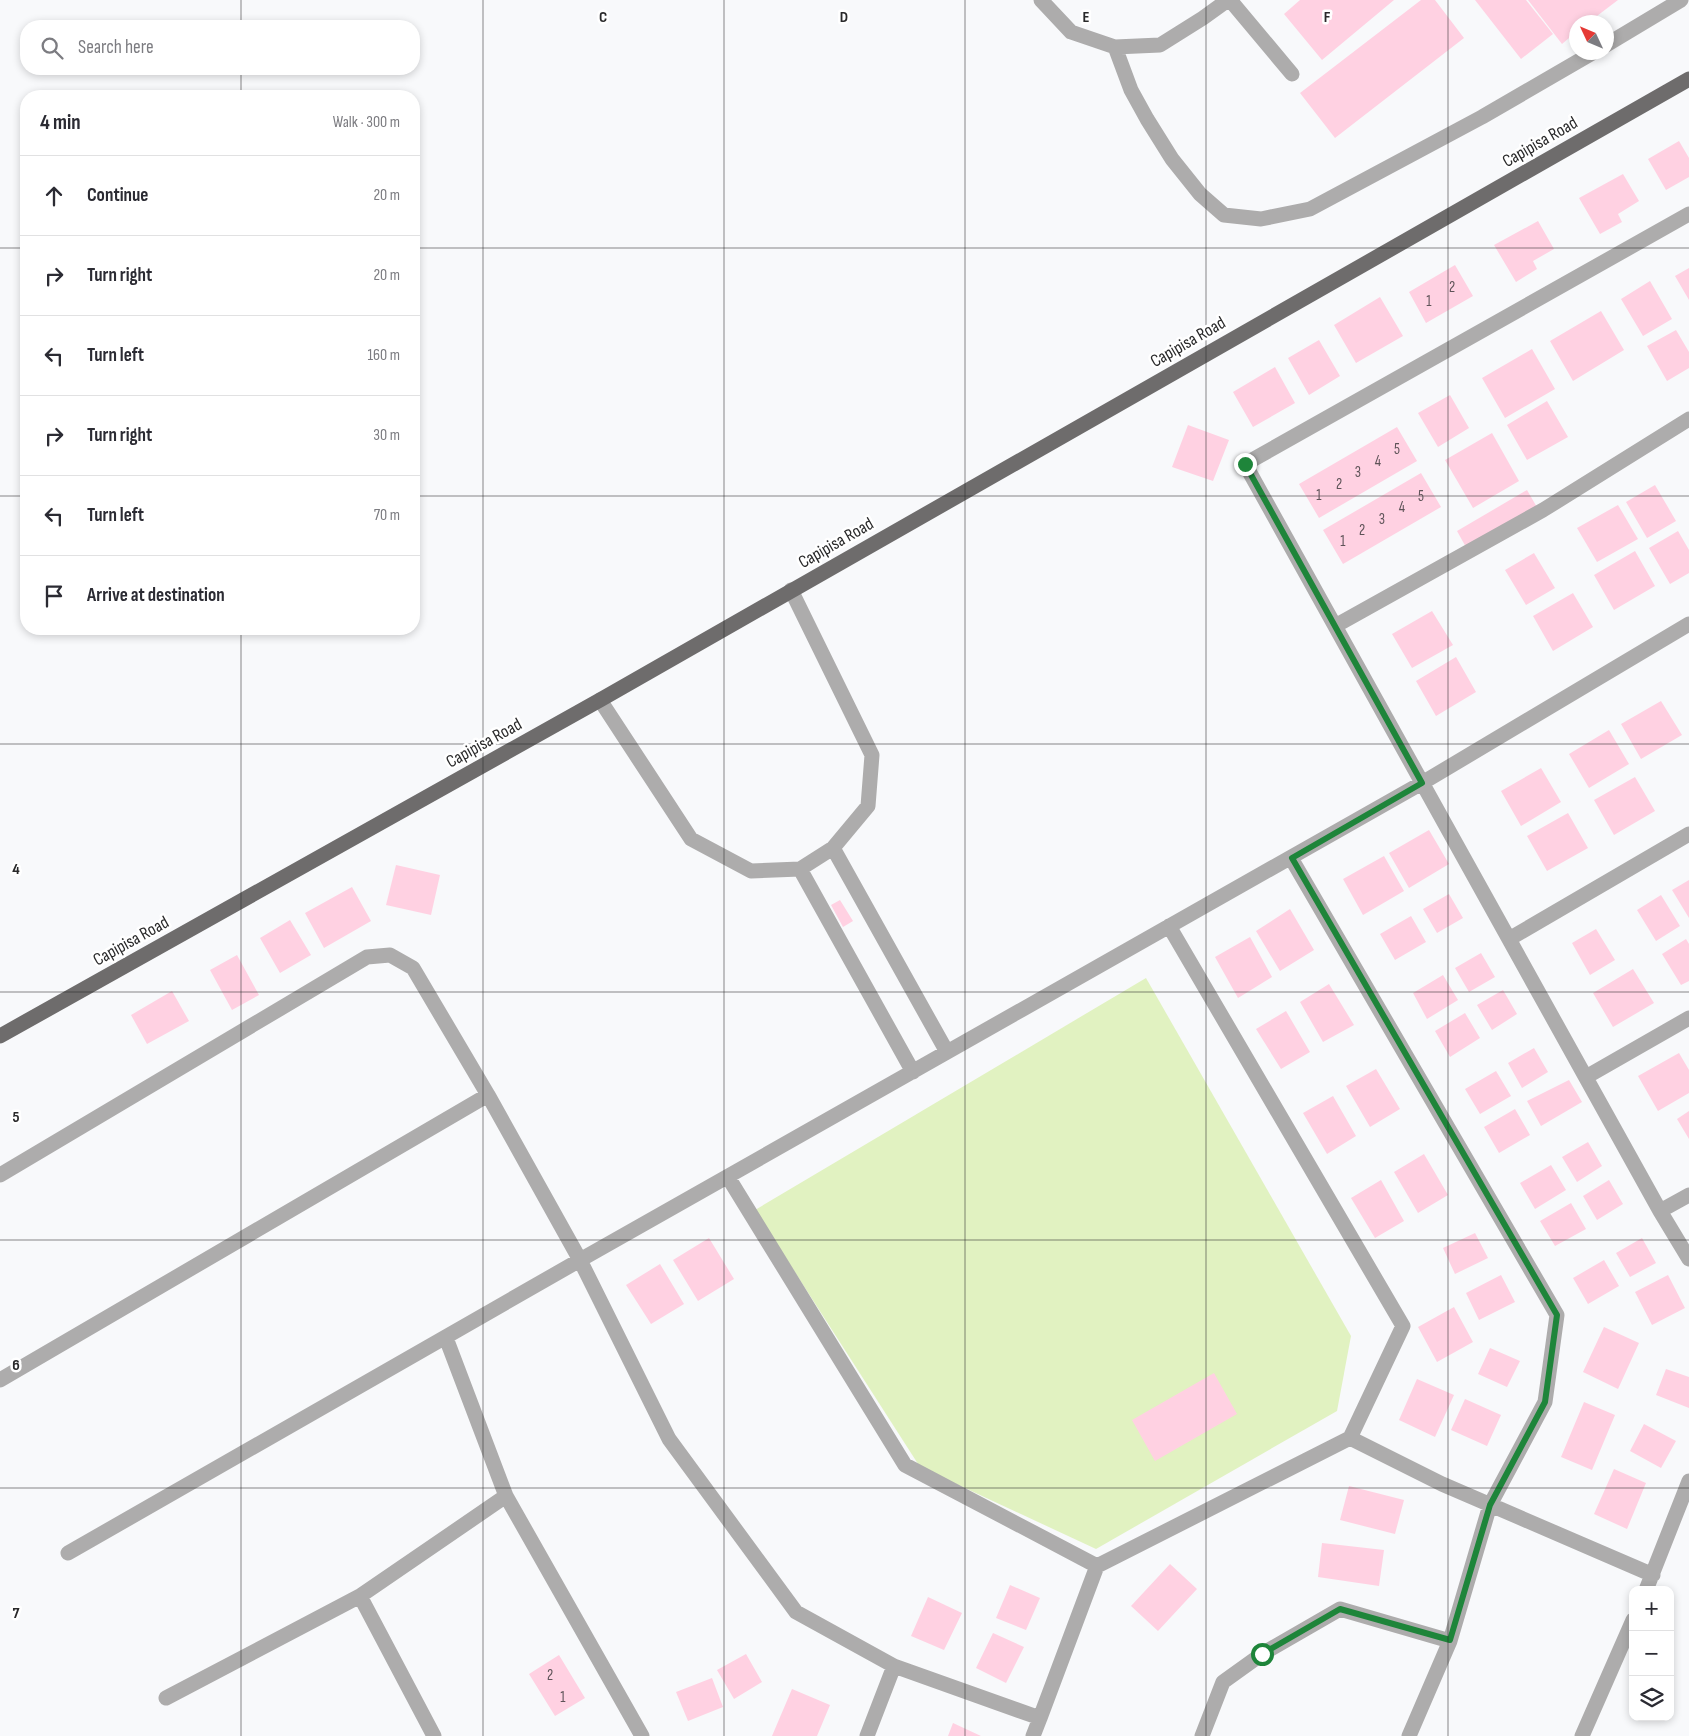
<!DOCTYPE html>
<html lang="en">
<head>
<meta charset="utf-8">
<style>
	:root { --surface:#fff; --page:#f7f7f7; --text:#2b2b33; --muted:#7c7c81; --line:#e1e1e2 }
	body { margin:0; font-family:"Sofia Sans Condensed",sans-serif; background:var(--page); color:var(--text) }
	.controls { position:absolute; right:15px; bottom:15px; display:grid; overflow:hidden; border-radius:10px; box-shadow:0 2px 8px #0003 }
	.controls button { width:45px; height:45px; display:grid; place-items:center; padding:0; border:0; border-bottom:1px solid var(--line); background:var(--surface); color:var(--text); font:25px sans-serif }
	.compass { position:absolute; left:1569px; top:15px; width:45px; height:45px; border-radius:50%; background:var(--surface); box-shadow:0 2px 8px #0003; rotate:314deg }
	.stop { position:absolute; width:15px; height:15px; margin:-11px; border:4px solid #1e853a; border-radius:50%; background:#fff }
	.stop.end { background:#1e853a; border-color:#fff; box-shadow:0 1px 5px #0008 }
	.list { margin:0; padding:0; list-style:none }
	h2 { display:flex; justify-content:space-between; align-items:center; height:65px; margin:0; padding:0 20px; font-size:21px }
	h2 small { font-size:16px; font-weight:400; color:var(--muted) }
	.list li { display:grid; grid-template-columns:32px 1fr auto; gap:15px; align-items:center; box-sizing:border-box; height:80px; padding:0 20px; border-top:1px solid var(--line) }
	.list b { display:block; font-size:19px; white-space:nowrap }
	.list em { font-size:16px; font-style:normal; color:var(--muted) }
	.icon { flex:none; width:28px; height:28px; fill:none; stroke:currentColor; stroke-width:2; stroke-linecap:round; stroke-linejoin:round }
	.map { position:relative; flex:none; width:1689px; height:1736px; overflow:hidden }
	.search { position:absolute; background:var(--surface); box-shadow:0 2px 8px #0003; left:20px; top:20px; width:400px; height:55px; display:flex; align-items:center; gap:12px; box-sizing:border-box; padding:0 18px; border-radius:20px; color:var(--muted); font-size:19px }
	.panel { position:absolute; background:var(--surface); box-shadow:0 2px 8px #0003; left:20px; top:90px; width:400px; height:545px; border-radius:20px }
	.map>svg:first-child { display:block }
</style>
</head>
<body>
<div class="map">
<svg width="1689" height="1736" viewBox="0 0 1689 1736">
	<rect width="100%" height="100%" fill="#f8f9fb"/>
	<path fill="#e1f2c1" d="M1146 978 1351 1336 1337 1411 1096 1549 920 1467 755 1210Z"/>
	<path fill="#ffd1e2" d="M1300 0H1394L1322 60 1284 14Z
		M1421 0H1435L1464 38 1335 138 1300 93Z
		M1475 0H1526L1553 34 1521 59Z
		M1528 0H1618L1589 22H1576V32L1562 44Z
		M1679 141 1689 158V177L1666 190 1648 159Z
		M1623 174 1639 201 1618 214 1622 222 1600 234 1579 198Z
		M1538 221 1554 249 1533 261 1537 269 1516 282 1494 245Z
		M1455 265 1473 296 1426 323 1409 292Z
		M1689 268V300L1675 276Z
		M1650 281 1672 319 1643 336 1621 299Z
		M1380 297 1403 336 1356 363 1334 325Z
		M1601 311 1624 350 1573 381 1550 341Z
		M1676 330 1689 352V368L1667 381 1647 346Z
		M1319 340 1340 376 1309 395 1288 358Z
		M1532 349 1555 389 1505 418 1482 378Z
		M1275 367 1295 403 1253 427 1233 392Z
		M1450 395 1469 428 1438 447 1418 413Z
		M1547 401 1568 437 1527 460 1507 425Z
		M1188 425 1229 440 1213 481 1172 467Z
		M1397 427 1417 461 1319 518 1299 484Z
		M1492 433 1519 481 1473 508 1445 460Z
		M1421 473 1441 507 1343 564 1323 530Z
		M1655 485 1676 521 1647 538 1626 502Z
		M1527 490 1538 509 1467 549 1457 531Z
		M1618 505 1638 539 1597 562 1577 528Z
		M1678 531 1689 550V573L1670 584 1649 548Z
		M1635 551 1655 586 1614 610 1594 575Z
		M1534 553 1555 588 1526 605 1505 570Z
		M1573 593 1593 627 1553 651 1533 616Z
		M1432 611 1453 645 1412 668 1392 634Z
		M1456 657 1476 692 1436 716 1416 681Z
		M1661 701 1682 735 1641 759 1621 724Z
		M1609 730 1629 764 1589 788 1569 754Z
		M1541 768 1561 802 1521 826 1501 791Z
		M1635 777 1655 811 1614 835 1594 800Z
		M1568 813 1588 848 1547 871 1527 836Z
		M1429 830 1449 864 1409 888 1389 853Z
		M1384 856 1404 891 1363 915 1343 879Z
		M396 865 440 875 431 915 386 905Z
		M1689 880V918L1672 890Z
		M352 887 371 921 324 948 305 913Z
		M1449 894 1463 918 1437 933 1423 909Z
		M1661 895 1680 926 1656 941 1637 910Z
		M840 900 853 921 843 927 831 905Z
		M1290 909 1314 950 1280 971 1256 931Z
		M1411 916 1426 942 1395 960 1380 934Z
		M290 920 311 955 280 973 260 938Z
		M1596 929 1615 960 1590 975 1572 943Z
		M1250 937 1272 977 1238 998 1215 957Z
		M1686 939 1689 944V981L1681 985 1662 954Z
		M1481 953 1495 977 1469 992 1455 968Z
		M237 955 259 995 232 1010 210 970Z
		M1633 969 1654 1003 1613 1027 1593 993Z
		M1443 975 1458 1000 1427 1019 1413 993Z
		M1329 984 1354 1025 1323 1042 1300 1002Z
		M1503 990 1517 1014 1492 1030 1477 1005Z
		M172 991 189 1021 147 1044 131 1015Z
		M1286 1011 1310 1052 1281 1069 1256 1029Z
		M1465 1013 1480 1038 1450 1057 1435 1031Z
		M1534 1048 1548 1072 1522 1088 1508 1063Z
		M1679 1053 1689 1070V1093L1658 1111 1638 1076Z
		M1376 1069 1400 1109 1370 1127 1346 1086Z
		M1496 1071 1511 1096 1480 1114 1465 1089Z
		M1569 1080 1582 1102 1541 1126 1527 1101Z
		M1333 1096 1356 1136 1327 1154 1303 1113Z
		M1515 1109 1530 1135 1499 1153 1484 1127Z
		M1689 1111V1139L1677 1119Z
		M1588 1142 1602 1166 1577 1182 1562 1157Z
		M1424 1154 1448 1195 1418 1213 1394 1172Z
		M1551 1165 1566 1190 1535 1209 1520 1183Z
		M1381 1180 1404 1221 1375 1238 1351 1198Z
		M1609 1180 1623 1204 1597 1220 1583 1196Z
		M1571 1203 1586 1229 1555 1246 1540 1221Z
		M1475 1233 1488 1258 1455 1274 1443 1248Z
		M709 1238 734 1279 698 1301 673 1260Z
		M1642 1238 1656 1263 1630 1277 1616 1253Z
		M1604 1260 1619 1286 1588 1304 1573 1278Z
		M660 1264 684 1304 651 1324 626 1285Z
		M1501 1275 1515 1302 1479 1320 1466 1293Z
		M1668 1275 1685 1308 1652 1325 1635 1292Z
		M1454 1307 1473 1342 1437 1362 1418 1327Z
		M1604 1327 1639 1343 1618 1389 1583 1372Z
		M1490 1348 1520 1361 1507 1387 1478 1374Z
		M1666 1369 1689 1377V1408L1656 1395Z
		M1214 1373 1237 1414 1155 1461 1132 1420Z
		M1417 1379 1454 1395 1435 1437 1399 1420Z
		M1465 1399 1501 1415 1487 1446 1451 1430Z
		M1584 1402 1615 1415 1592 1470 1561 1457Z
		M1644 1424 1676 1441 1661 1468 1630 1451Z
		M1614 1469 1646 1483 1627 1529 1594 1514Z
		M1349 1486 1404 1500 1395 1534 1340 1520Z
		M1322 1543 1384 1550 1379 1586 1318 1577Z
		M1170 1564 1197 1589 1158 1631 1131 1606Z
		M1010 1585 1040 1598 1026 1630 996 1618Z
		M928 1597 962 1613 944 1650 911 1636Z
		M993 1633 1024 1647 1006 1683 976 1668Z
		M746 1654 762 1682 734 1699 717 1670Z
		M559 1655 585 1698 555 1716 529 1674Z
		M712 1678 723 1707 688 1721 676 1692Z
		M792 1689 830 1705 817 1736H772Z
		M953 1723 981 1736H948Z"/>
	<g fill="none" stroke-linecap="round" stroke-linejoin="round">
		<path stroke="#adacac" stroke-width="15" d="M1041 0 1071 32 1115 47 1160 45 1203 18 1228 0
			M1230 0 1292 74
			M1606 45 1681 0
			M1115 47 1131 90 1147 119 1172 159 1200 194 1224 215 1261 219 1310 209 1482 117 1594 52
			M1689 214 1245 464 1660 1211 1689 1259
			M1335 626 1543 510 1689 419
			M600 700 691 839 751 871 800 869 833 848 868 806 872 755 791 590
			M833 848 947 1052
			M1291 858 1557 1315 1545 1402 1490 1505 1450 1641 1409 1736
			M800 869 913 1072
			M1509 939 1689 834
			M1586 1077 1689 1018
			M0 1175 367 957 390 955 413 968 488 1095 580 1260 669 1439 796 1612 894 1666 1040 1718 1097 1566 905 1465 728 1177
			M1660 1211 1689 1195
			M446 1338 506 1496 642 1736
			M0 1380 488 1095
			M1350 1438 1442 1484 1653 1575
			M68 1553 580 1260 1422 783 1689 624
			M1097 1566 1350 1438 1403 1326 1169 926
			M1646 1590 1689 1481
			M360 1596 434 1736
			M166 1698 360 1596 506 1496
			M867 1736 894 1666
			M1033 1736 1040 1718
			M1202 1736 1223 1682 1262 1654 1340 1609 1450 1641
			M1582 1736 1633 1620"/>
		<path stroke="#6e6c6c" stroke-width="15" d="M0 1036 600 700 1689 79"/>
	</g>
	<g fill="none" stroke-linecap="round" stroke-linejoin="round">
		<path stroke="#1e853a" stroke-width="6" d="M1245 464 1422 783 1292 858 1557 1315 1545 1402 1490 1505 1450 1640 1340 1609 1262 1654"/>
	</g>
	<path fill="none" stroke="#29292a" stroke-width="1" stroke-opacity="0.55" d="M241 0V26M483 0V1736M724 0V1736M965 0V1736M1206 0V1736M1448 0V1736M241 69V96M0 248H26M414 248H1689M0 496H26M414 496H1689M241 629V1736M0 744H1689M0 992H1689M0 1240H1689M0 1488H1689"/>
	<g text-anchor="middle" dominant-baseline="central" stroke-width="5" stroke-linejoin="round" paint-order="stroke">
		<g font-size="15" fill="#5e5358">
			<text x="1452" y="287">2</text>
			<text x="1429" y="301">1</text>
			<text x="1397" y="449">5</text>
			<text x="1378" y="461">4</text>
			<text x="1358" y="472">3</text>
			<text x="1339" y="484">2</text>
			<text x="1319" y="495">1</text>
			<text x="1421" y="496">5</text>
			<text x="1402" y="507">4</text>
			<text x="1382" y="519">3</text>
			<text x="1362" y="530">2</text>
			<text x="1343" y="541">1</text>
			<text x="550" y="1675">2</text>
			<text x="563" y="1697">1</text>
		</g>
		<g font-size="18" fill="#29292a" stroke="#fff">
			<text transform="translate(1540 142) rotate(-30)">Capipisa Road</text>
			<text transform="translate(1188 342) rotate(-30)">Capipisa Road</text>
			<text transform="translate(836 543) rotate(-30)">Capipisa Road</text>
			<text transform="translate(484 743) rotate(-29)">Capipisa Road</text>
			<text transform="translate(131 941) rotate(-29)">Capipisa Road</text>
		</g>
	</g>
	<g font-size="16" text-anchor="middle" font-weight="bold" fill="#29292a" stroke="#fff" stroke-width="5" stroke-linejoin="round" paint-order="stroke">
		<text x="603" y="22">C</text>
		<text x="844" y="22">D</text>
		<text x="1086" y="22">E</text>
		<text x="1327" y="22">F</text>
		<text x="16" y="874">4</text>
		<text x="16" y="1122">5</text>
		<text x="16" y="1370">6</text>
		<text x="16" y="1618">7</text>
	</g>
</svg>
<div class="controls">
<button>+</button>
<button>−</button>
<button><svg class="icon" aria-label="layers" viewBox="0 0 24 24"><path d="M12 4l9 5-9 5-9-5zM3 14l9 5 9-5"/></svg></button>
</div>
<svg class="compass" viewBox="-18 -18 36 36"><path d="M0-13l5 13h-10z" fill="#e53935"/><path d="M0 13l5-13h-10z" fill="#7c7c81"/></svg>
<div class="stop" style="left:1262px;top:1654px"></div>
<div class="stop end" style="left:1245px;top:464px"></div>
<div class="search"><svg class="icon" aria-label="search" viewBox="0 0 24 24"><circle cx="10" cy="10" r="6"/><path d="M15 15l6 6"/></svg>Search here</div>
<section class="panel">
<h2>4 min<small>Walk · 300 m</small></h2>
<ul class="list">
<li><svg class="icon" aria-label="ahead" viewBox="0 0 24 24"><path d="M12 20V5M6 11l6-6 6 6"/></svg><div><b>Continue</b></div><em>20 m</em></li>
<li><svg class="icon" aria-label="right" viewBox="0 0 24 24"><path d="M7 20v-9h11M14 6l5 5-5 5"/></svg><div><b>Turn right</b></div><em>20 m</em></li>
<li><svg class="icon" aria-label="left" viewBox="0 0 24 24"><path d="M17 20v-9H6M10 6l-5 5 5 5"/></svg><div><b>Turn left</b></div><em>160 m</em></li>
<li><svg class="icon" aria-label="right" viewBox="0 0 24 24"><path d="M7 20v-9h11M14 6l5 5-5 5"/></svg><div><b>Turn right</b></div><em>30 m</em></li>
<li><svg class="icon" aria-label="left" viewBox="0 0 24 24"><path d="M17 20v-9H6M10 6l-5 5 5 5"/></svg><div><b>Turn left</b></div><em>70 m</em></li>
<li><svg class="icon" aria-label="arrive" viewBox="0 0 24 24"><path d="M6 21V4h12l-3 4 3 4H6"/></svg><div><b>Arrive at destination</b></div></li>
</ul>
</section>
</div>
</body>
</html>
